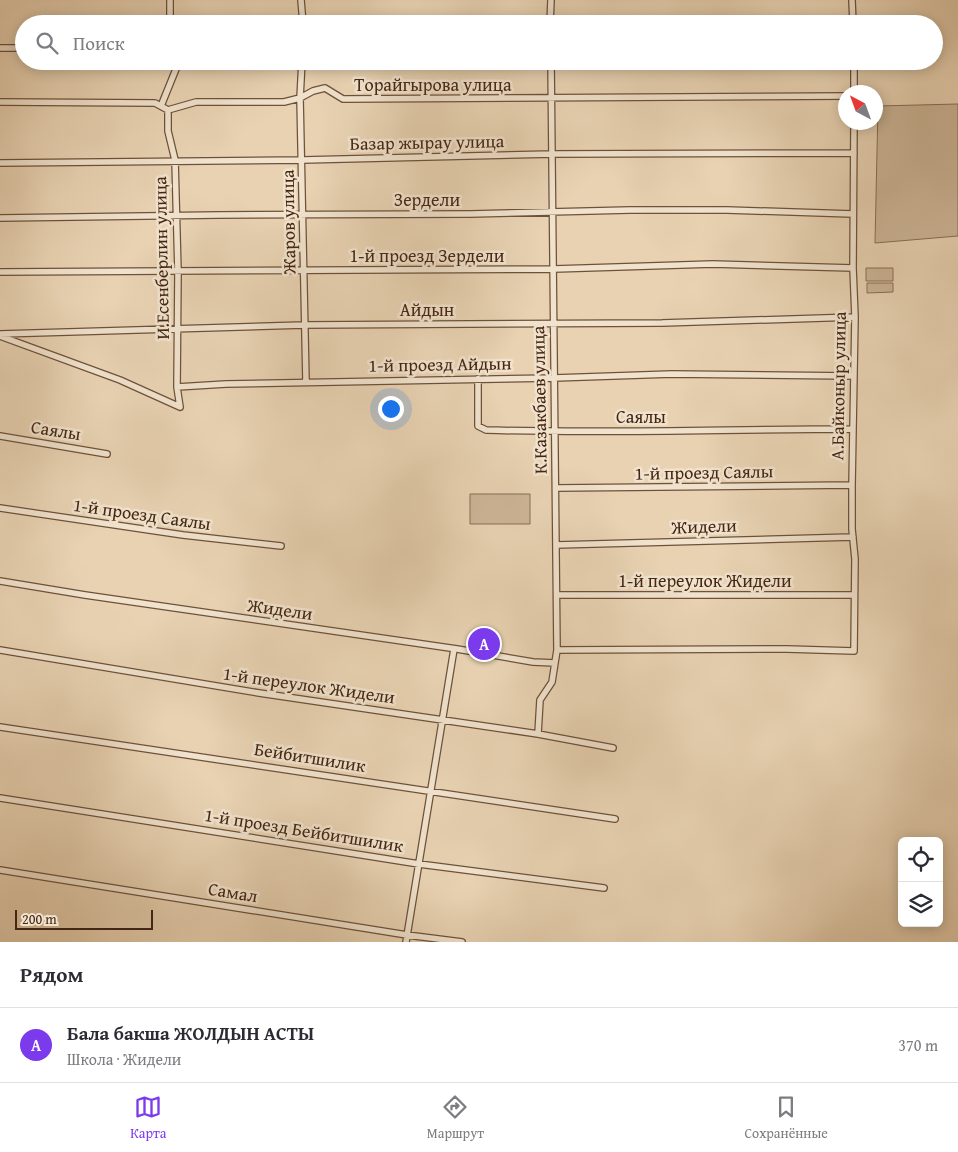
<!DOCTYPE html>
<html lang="ru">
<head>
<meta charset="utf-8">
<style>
	:root { --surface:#fff; --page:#f7f7f7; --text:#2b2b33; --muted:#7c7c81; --line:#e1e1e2; --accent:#7c3aed }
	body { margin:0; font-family:"Gentium Book Plus",serif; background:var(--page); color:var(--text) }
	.controls { position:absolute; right:15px; bottom:15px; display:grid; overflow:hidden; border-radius:8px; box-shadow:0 2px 12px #0003 }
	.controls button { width:45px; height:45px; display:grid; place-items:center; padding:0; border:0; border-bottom:1px solid var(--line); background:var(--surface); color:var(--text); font:25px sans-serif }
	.compass { position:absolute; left:838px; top:85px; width:45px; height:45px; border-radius:50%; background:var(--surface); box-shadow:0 2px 12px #0003; rotate:319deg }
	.scale { position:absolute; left:15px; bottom:12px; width:138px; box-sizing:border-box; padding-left:5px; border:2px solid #452612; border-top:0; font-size:14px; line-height:18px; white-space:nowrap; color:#452612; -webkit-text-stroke:4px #f0e2cd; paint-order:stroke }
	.you { position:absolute; left:390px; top:408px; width:18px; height:18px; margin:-12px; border:4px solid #fff; border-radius:50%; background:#1a73e8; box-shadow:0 0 0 8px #1a73e833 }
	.badge { display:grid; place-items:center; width:32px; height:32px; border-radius:50%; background:var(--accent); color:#fff; font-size:16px; font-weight:700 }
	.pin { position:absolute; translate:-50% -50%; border:2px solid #fff; box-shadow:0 1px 5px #0006 }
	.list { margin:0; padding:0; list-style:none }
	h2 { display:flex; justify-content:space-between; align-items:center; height:65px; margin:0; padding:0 20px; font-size:21px }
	h2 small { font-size:16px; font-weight:400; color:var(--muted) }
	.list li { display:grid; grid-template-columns:32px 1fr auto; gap:15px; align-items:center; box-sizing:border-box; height:75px; padding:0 20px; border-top:1px solid var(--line) }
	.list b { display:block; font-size:19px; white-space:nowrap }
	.list p { margin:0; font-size:16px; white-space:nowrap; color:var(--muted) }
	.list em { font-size:16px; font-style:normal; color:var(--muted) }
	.icon { flex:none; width:28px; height:28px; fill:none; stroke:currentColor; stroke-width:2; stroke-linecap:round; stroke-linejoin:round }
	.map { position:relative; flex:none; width:958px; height:942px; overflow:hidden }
	.search { position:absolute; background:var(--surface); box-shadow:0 2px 12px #0003; left:15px; right:15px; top:15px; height:55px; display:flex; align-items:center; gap:12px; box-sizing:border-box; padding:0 18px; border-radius:28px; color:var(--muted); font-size:19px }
	.sheet { height:140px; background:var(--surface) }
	nav { display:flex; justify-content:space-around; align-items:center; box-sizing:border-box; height:70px; border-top:1px solid var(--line); background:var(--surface); font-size:14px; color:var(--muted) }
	nav a { display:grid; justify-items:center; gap:2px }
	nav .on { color:var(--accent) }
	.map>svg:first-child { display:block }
</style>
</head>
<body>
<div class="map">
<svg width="958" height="942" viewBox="0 0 958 942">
	<rect width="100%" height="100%" fill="#e8d2b2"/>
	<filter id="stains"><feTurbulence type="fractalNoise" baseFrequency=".004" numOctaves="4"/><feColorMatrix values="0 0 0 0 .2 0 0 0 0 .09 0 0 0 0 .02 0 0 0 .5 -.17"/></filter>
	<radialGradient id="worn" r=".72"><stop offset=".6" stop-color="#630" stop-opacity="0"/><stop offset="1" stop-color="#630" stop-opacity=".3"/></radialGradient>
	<path fill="#ccb597" stroke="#886e54" d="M958 104V236L875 243 878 106Z
		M866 268H893V281H866Z
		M867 283H893V292L867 293Z
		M470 494H530V524H470Z"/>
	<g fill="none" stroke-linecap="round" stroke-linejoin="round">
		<defs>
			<path id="minor" d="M170 0V24
				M301 0 303 24
				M852 0 853 24
				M550 24 551 0
				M0 48H24
				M302 61 300 98 306 382
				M854 92V61
				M0 102 155 103 168 110 196 102H284L300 98 313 91 325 88 343 99 846 96
				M161 106 176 69 175 61
				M168 110V131L175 160 178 272 177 387 180 407
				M0 163 303 160 553 154 854 153
				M0 218 219 215 470 214 630 210H727L853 214
				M0 272 554 269 713 264 853 268
				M0 334 304 325 662 323 855 317
				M0 336 120 380 180 407
				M478 379V426L486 430C608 434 731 429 853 429
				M177 387 226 384 554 378 672 374 853 376
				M0 436 107 454
				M556 488 852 485
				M0 508 183 535 281 546
				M556 545 853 537
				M0 581 85 595 457 649 533 662 555 663
				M557 595H854
				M0 650 259 693 538 734 613 748
				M557 650 787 649 854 651 855 559 852 529V485L855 317 853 268 854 122
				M0 727 615 819
				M538 734 540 700 552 682 557 650 551 61
				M0 798 419 864 604 888
				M0 870 407 935 462 942
				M406 942 454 649"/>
		</defs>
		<use href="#minor" stroke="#6e513a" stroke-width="8"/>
		<use href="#minor" stroke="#f0e2cd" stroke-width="5.5"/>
	</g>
	<g text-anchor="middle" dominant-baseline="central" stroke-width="5" stroke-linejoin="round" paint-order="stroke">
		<g font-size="18" fill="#452612" stroke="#f0e2cd">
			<text x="433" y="84">Торайгырова улица</text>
			<text transform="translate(427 142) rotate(-1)">Базар жырау улица</text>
			<text x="427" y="199">Зердели</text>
			<text transform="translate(288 222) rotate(-91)">Жаров улица</text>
			<text x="427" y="255">1-й проезд Зердели</text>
			<text transform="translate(161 258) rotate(-91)">И.Есенберлин улица</text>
			<text x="427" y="309">Айдын</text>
			<text transform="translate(440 364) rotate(-1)">1-й проезд Айдын</text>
			<text transform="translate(838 386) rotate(-89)">А.Байконыр улица</text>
			<text transform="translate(539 400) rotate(-91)">К.Казакбаев улица</text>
			<text x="641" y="416">Саялы</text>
			<text transform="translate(56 430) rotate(9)">Саялы</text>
			<text transform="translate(704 472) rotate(-1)">1-й проезд Саялы</text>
			<text transform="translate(142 514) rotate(8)">1-й проезд Саялы</text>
			<text transform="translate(704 526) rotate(-2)">Жидели</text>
			<text x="705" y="580">1-й переулок Жидели</text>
			<text transform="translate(280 609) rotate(8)">Жидели</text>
			<text transform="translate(309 685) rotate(8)">1-й переулок Жидели</text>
			<text transform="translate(310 757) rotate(9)">Бейбитшилик</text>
			<text transform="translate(304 830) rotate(9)">1-й проезд Бейбитшилик</text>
			<text transform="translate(233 892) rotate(9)">Самал</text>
		</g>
	</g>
	<rect width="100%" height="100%" filter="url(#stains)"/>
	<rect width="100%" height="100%" fill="url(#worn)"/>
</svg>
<div class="controls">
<button><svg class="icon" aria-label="locate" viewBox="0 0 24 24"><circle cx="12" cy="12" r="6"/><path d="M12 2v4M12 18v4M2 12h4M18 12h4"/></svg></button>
<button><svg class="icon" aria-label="layers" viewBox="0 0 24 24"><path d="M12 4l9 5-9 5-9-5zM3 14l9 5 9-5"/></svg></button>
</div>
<svg class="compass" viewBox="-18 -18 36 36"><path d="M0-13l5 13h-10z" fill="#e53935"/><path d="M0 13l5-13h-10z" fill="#7c7c81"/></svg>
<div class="scale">200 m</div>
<div class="you"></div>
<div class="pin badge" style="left:484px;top:644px">A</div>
<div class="search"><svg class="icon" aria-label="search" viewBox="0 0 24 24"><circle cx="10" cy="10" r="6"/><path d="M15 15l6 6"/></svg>Поиск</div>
</div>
<section class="sheet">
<h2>Рядом<small></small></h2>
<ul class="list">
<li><span class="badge">A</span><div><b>Бала бакша ЖОЛДЫН АСТЫ</b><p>Школа · Жидели</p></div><em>370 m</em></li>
</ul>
</section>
<nav>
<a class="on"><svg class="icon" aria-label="map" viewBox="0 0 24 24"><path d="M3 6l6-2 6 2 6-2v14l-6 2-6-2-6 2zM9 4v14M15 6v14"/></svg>Карта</a>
<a><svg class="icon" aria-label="directions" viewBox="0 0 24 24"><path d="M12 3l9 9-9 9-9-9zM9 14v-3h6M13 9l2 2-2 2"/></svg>Маршрут</a>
<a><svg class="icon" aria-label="saved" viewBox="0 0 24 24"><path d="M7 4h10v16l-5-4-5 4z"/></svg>Сохранённые</a>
</nav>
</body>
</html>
